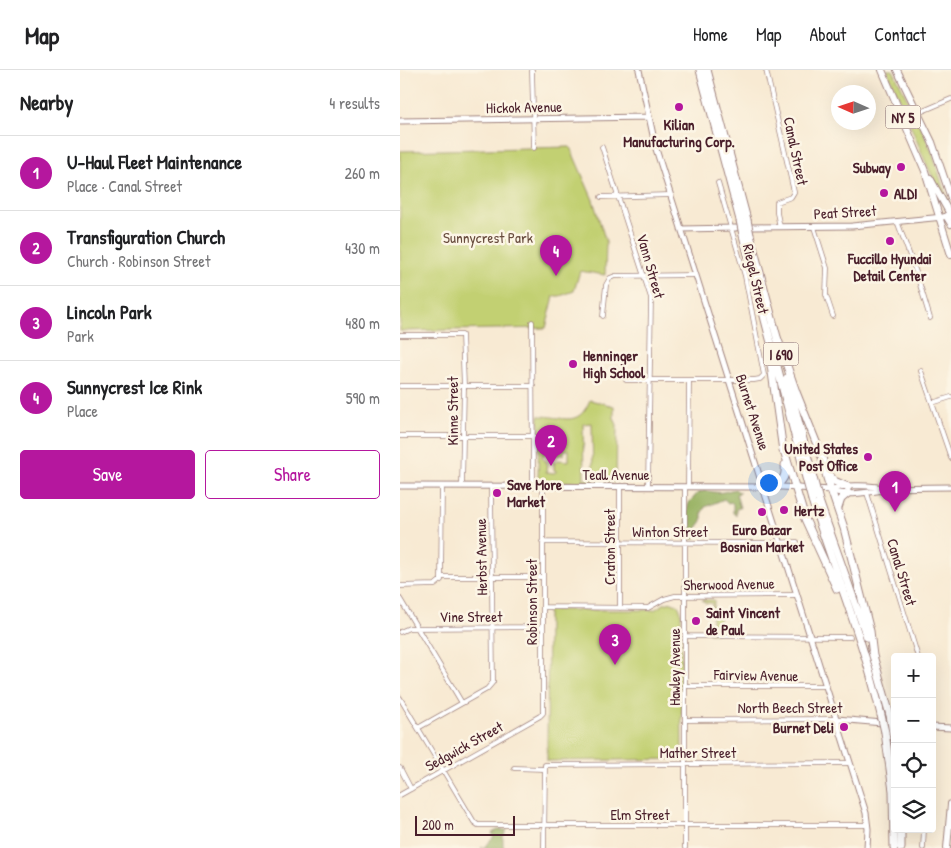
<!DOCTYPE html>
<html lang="en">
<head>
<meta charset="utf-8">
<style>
	:root { --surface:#fff; --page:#f2f2f2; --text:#202124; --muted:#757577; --line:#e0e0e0; --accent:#b5179e }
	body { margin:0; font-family:"Patrick Hand",sans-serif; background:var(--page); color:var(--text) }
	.controls { position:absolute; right:15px; bottom:15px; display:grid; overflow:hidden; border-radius:5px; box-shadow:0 5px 20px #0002 }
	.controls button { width:45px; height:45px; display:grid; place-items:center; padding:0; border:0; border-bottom:1px solid var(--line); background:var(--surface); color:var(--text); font:25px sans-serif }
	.compass { position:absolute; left:431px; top:15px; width:45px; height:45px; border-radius:50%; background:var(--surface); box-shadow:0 5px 20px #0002; rotate:273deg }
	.scale { position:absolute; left:15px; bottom:12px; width:100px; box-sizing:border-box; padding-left:5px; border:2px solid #4a1f2b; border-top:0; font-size:14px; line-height:18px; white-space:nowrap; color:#4a1f2b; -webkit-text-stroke:4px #fcf5e5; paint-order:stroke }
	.you { position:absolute; left:368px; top:412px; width:18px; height:18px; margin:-12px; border:4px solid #fff; border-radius:50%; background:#1a73e8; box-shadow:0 0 0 8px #1a73e833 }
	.badge { display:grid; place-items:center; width:32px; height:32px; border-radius:50%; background:var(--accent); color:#fff; font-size:16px; font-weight:700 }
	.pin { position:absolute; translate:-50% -41px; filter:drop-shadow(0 1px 2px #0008) }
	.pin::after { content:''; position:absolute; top:26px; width:18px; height:15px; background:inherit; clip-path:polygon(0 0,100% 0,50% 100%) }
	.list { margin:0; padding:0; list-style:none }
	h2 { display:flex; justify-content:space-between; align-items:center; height:65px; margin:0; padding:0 20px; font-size:21px }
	h2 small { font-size:16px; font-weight:400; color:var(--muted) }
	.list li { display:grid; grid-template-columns:32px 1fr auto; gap:15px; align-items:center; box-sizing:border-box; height:75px; padding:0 20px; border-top:1px solid var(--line) }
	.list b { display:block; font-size:19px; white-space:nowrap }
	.list p { margin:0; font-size:16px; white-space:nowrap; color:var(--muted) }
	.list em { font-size:16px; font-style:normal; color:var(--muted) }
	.actions { display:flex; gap:10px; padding:15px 20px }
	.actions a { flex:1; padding:11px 0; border:1px solid var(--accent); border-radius:5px; text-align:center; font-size:18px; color:var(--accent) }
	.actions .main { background:var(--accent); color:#fff }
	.icon { flex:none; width:28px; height:28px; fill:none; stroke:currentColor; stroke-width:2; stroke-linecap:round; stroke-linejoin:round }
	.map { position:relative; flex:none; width:551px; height:778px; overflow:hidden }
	header { display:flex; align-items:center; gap:30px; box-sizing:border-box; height:70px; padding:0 25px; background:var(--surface); border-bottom:1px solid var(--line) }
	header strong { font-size:24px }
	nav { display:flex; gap:28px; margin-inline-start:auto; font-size:18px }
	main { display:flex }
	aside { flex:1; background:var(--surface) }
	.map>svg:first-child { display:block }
</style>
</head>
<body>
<header>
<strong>Map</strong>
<nav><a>Home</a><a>Map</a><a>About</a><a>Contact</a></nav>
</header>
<main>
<aside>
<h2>Nearby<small>4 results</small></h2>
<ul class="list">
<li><span class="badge">1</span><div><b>U-Haul Fleet Maintenance</b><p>Place · Canal Street</p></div><em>260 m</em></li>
<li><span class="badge">2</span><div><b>Transfiguration Church</b><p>Church · Robinson Street</p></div><em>430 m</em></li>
<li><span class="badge">3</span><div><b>Lincoln Park</b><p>Park</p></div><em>480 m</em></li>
<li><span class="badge">4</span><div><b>Sunnycrest Ice Rink</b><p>Place</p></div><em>590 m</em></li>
</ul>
<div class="actions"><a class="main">Save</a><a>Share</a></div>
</aside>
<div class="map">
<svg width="551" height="778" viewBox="0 0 551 778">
	<rect width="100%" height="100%" fill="#fcf5e5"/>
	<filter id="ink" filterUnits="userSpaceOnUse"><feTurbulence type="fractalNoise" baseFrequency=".02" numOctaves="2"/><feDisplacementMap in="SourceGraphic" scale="10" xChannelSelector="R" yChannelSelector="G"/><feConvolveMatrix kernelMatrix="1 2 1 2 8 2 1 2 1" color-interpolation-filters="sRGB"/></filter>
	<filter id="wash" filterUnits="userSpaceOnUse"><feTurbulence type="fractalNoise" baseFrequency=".0096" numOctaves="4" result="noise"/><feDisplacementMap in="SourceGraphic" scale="20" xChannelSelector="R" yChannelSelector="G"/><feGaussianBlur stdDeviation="1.12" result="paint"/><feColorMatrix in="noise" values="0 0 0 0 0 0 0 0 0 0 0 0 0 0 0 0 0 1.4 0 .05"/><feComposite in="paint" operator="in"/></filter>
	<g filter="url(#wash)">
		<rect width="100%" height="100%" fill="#f8ead3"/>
		<path fill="#c2d072" stroke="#86784e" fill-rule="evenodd" d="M487 0H493L513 40 510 43H506Z
			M514 47 517 48 532 82 551 142 549 140 526 93 509 52Z
			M170 77 193 130 206 172 205 205 180 201 174 221 160 226H154L146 258 0 261V81Z
			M190 330 214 336V348L217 355 216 412H138L139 346C163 346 178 359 190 330ZM192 353 193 409H184L183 354ZM164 380H169V391L158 390 154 392V400L157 401 154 403 146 402 147 392 142 388 143 385 149 381 156 383 157 385H164Z
			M302 530H314V546H319V563H309L310 556 312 555V533H305Z
			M272 532C278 534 280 537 281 544L282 689 147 691 148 540H254L264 534Z"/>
		<path fill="#99b264" stroke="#726848" d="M335 419 340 423 336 424 340 438 336 439V445L333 443V434L331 432 328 433 324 429 305 437 302 442V451L293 463 296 465 295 469H290L287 467V441L289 432C293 430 294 426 298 423 306 418 315 424 323 422 327 421 331 420 335 419Z
			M98 760H107L103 767V776L105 778H81L86 776 94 767 92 763Z"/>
	</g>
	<g filter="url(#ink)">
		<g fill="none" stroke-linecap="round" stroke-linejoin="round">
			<defs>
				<path id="minor" d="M132 0 134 78
					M366 0 394 122 391 127 377 132V143L380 157
					M504 49 551 29
					M202 77 251 228 248 416
					M201 127 270 125
					M497 151 517 205 530 248
					M414 157 427 198 426 225 433 246
					M203 246 206 215 210 208 215 206 296 205
					M132 252 133 416
					M0 265H62L64 316 62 416
					M521 301 551 388
					M226 310H354L360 309 364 305 345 206 318 113
					M0 316H133
					M532 333 551 327
					M0 366H134
					M220 416V538
					M285 417V778
					M288 417 289 311
					M467 423 518 587
					M142 472 367 473 397 472
					M42 507H143
					M0 516 35 515 41 510 42 416
					M0 529 62 633
					M143 537 248 538 264 529 275 526 397 525
					M0 562 9 558 143 557
					M285 566 450 567
					M285 616H426
					M0 628 74 752 78 755H468
					M286 650 437 649
					M18 658 87 619 93 612 91 416
					M0 698 11 719
					M114 698 144 699
					M0 725 140 646 143 643V416
					M144 778 145 695 450 693
					M523 778 524 759"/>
				<path id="tertiary" d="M239 0 256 79 466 743 468 759 467 778
					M0 51 248 47
					M352 157 452 156 543 147
					M281 159 336 158
					M0 416 382 417 431 420C445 429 483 419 500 418 517 417 534 417 551 417
					M431 420C442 413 476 416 489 419
					M437 649 494 654
					M532 657 551 658"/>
				<path id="primary" d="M482 0 525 101 551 185
					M497 0 532 72 551 128
					M530 108 551 146
					M546 146 551 154
					M547 778 551 734"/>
				<path id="motorway" d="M300 0 340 150
					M307 0 347 150
					M343 165 405 404
					M350 165 378 271
					M377 267 396 322 422 387 427 408 444 458 470 561 473 586
					M370 288 383 381
					M387 308 412 404
					M383 377 405 449 437 519
					M427 402 434 411 448 417
					M375 417C384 410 386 405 385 395
					M412 430C435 502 464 572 481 645
					M419 431 467 567
					M438 438 441 429 448 423
					M472 582 490 645
					M485 662 493 721 494 778
					M493 663 495 672
					M501 778V759"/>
			</defs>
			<use href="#minor" stroke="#a1847f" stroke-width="5.5"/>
			<use href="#tertiary" stroke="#a1847f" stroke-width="7"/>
			<use href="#primary" stroke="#a1847f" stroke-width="8"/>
			<use href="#motorway" stroke="#a1847f" stroke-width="9"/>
			<use href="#minor" stroke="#fff" stroke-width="4"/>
			<use href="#tertiary" stroke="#fff" stroke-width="5"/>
			<use href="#primary" stroke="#fff" stroke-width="6"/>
			<use href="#motorway" stroke="#fff" stroke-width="7"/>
			<defs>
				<path id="motorway-bridge" d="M340 150 343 165
					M347 150 350 165
					M405 404 412 430
					M412 404 419 431
					M481 645 485 662
					M490 645 493 663"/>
			</defs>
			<use href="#motorway-bridge" stroke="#a1847f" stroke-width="9" stroke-linecap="butt"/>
			<use href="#motorway-bridge" stroke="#fff" stroke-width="7"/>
		</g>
	</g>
	<g fill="#b5179e" stroke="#fcf5e5" stroke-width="2">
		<circle cx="279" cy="37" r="5"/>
		<circle cx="501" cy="97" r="5"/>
		<circle cx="484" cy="123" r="5"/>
		<circle cx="490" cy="171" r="5"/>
		<circle cx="173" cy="294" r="5"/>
		<circle cx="468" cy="387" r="5"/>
		<circle cx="97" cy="423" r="5"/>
		<circle cx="384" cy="440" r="5"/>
		<circle cx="362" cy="442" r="5"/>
		<circle cx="296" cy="551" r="5"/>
		<circle cx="444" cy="657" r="5"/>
	</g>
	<g text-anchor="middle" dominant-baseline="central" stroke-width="5" stroke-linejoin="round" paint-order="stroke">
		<g fill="#fcf5e5" stroke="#7f5f63" stroke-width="1">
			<rect x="485.5" y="35.5" width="35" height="23" rx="4"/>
			<rect x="363.5" y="272.5" width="35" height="23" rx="4"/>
		</g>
		<g font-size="14" font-weight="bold" fill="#4a1f2b">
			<text x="503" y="47">NY 5</text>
			<text x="381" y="284">I 690</text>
		</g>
		<g font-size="15" fill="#4a1f2b" stroke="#fcf5e5">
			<text transform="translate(124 37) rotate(-1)">Hickok Avenue</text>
			<text transform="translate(396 81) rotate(78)">Canal Street</text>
			<text transform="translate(445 142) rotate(-3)">Peat Street</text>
			<text transform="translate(251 196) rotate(74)">Vann Street</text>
			<text transform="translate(356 209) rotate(77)">Riegel Street</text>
			<text transform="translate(52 341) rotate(-90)">Kinne Street</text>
			<text transform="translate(353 342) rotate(72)">Burnet Avenue</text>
			<text x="216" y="404">Teall Avenue</text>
			<text x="270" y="461">Winton Street</text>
			<text transform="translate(209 477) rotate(-90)">Craton Street</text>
			<text transform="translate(81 487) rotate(-91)">Herbst Avenue</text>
			<text transform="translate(502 502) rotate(73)">Canal Street</text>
			<text transform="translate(329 514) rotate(-1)">Sherwood Avenue</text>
			<text transform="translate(131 532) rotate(-90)">Robinson Street</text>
			<text x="71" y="546">Vine Street</text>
			<text transform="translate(274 597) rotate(-90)">Hawley Avenue</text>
			<text transform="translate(356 605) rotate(1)">Fairview Avenue</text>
			<text x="390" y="637">North Beech Street</text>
			<text transform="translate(64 676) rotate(-29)">Sedgwick Street</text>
			<text x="298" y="682">Mather Street</text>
			<text x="240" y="744">Elm Street</text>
		</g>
		<g font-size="15" font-weight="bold" fill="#4a1f2b" stroke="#fcf5e5" text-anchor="start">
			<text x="279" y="54" text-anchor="middle">Kilian<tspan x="279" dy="17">Manufacturing Corp.</tspan></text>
			<text x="491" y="97" text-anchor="end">Subway</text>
			<text x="494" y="123">ALDI</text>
			<text x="490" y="188" text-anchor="middle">Fuccillo Hyundai<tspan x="490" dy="17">Detail Center</tspan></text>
			<text x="183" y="285">Henninger<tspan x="183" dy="17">High School</tspan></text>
			<text x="458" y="378" text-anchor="end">United States<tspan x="458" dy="17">Post Office</tspan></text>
			<text x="107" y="414">Save More<tspan x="107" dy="17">Market</tspan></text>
			<text x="394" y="440">Hertz</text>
			<text x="362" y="459" text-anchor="middle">Euro Bazar<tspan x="362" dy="17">Bosnian Market</tspan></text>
			<text x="306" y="542">Saint Vincent<tspan x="306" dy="17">de Paul</tspan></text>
			<text x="434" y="657" text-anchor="end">Burnet Deli</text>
		</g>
		<g font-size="15" fill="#684b3d" stroke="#fcf5e5">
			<text x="88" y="167">Sunnycrest Park</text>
		</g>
	</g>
</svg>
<div class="controls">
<button>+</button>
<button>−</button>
<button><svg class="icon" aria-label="locate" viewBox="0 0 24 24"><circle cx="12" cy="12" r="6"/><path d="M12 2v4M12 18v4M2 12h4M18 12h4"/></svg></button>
<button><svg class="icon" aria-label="layers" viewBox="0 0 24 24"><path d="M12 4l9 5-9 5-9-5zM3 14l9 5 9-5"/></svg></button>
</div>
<svg class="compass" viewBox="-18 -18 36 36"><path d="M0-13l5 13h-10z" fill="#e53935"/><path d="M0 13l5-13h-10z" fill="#757577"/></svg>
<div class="scale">200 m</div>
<div class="you"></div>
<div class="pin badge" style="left:495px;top:442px">1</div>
<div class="pin badge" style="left:151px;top:396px">2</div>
<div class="pin badge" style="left:215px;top:595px">3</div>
<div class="pin badge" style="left:156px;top:206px">4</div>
</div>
</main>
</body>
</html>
